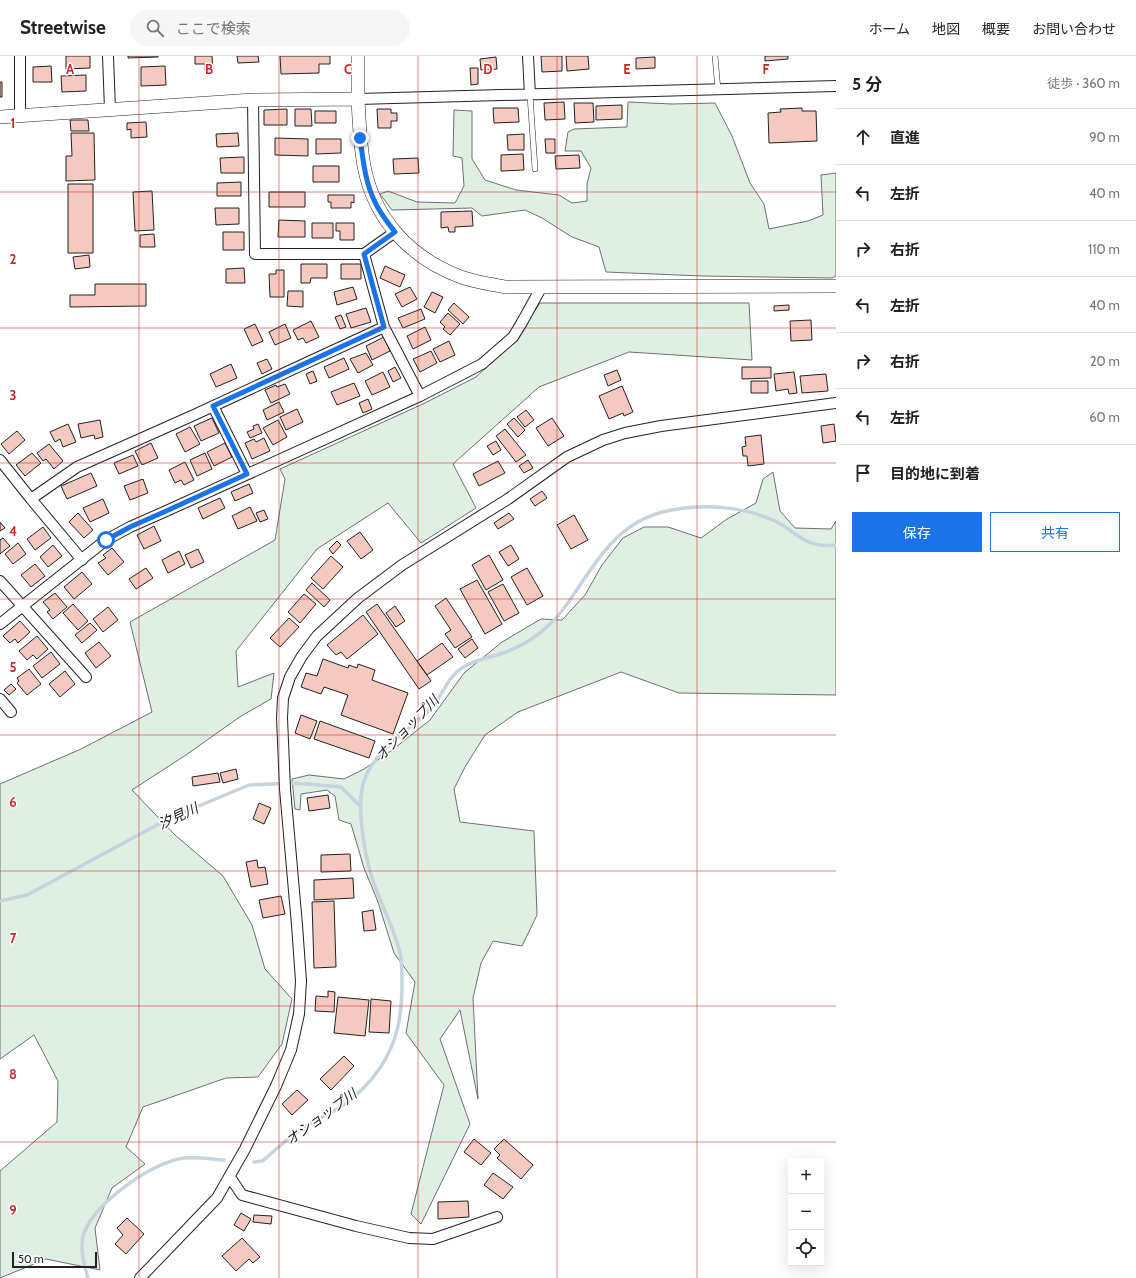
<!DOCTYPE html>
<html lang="ja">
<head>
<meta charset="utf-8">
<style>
	:root { --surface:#fff; --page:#f6f6f6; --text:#222; --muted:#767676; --line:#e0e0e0; --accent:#1a73e8 }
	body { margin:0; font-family:Cabin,"Noto Sans JP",sans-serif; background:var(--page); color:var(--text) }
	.controls { position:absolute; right:12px; bottom:12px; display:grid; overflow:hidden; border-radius:0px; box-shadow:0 4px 16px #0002 }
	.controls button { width:36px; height:36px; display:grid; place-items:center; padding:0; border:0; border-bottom:1px solid var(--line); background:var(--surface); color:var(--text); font:20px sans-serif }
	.scale { position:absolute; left:12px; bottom:10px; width:85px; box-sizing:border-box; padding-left:4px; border:2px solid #222; border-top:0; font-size:11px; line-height:14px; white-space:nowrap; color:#222; -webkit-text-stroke:3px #fff; paint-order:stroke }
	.stop { position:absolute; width:12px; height:12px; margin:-9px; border:3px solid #1a73e8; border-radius:50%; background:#fff }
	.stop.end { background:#1a73e8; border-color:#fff; box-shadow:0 1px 4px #0008 }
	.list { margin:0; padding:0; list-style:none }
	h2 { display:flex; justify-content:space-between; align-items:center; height:52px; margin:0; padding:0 16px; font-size:17px }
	h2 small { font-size:13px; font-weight:400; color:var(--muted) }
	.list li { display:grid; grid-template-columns:26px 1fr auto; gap:12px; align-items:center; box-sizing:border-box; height:56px; padding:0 16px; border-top:1px solid var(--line) }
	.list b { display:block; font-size:15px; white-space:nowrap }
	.list em { font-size:13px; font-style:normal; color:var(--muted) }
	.actions { display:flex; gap:8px; padding:12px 16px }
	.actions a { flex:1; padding:9px 0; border:1px solid var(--accent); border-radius:0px; text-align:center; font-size:14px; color:var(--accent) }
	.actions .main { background:var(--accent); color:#fff }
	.icon { flex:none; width:22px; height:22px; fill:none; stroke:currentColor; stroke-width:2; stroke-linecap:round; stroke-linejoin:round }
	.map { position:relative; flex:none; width:836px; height:1222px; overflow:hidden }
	header { display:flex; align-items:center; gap:24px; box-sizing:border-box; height:56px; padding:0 20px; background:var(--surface); border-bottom:1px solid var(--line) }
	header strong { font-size:19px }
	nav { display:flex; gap:22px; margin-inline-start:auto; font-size:14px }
	.search { width:280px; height:36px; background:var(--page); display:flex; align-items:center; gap:10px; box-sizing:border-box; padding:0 14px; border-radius:22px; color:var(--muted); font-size:15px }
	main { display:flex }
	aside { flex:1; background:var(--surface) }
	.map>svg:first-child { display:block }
</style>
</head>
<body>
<header>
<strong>Streetwise</strong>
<div class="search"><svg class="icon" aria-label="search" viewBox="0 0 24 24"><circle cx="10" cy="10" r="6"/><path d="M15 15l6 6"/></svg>ここで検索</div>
<nav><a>ホーム</a><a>地図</a><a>概要</a><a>お問い合わせ</a></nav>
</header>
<main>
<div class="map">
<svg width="836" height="1222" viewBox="0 0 836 1222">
	<rect width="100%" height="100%" fill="#fff"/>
	<path fill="#e0efe3" stroke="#6f6f6f" d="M628 46 672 48 715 47 732 80 750 127 764 148 769 173 808 165 823 159 821 119 836 117V220L832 222 702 220 606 216 599 191 572 181 542 162 525 154 482 160 472 152 392 154 380 138 388 135 417 146 455 147 464 130 462 102 453 100 454 54 472 55V103L485 124 516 134 559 139 572 147 587 145V128L591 112 581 95H565L568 76 574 73 627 71Z
		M540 247H749L752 304 629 296 539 331 453 408 476 452 421 487 388 447 317 493 236 595 238 631 274 617 271 643 241 660 186 699 132 734 175 779 223 820 252 869 265 913 292 943 282 988 258 1021 226 1022 143 1051 126 1091 145 1108 112 1132 95 1172 100 1214 46 1203 0 1222V1115L57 1066 58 1025 34 979 0 1003V728L81 693 152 656 130 566 275 484 285 423 280 413 425 347 476 321 514 286Z
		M773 416 780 455 795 472 831 473 836 465V639L679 637 621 616 518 656 485 679 465 711 454 733 460 766 534 775 537 859 522 890 493 885 481 907 473 942 478 1043 460 954 440 983 470 1068 421 1168 411 1158 444 1029 406 977 415 926 394 897 378 846 364 812 351 768 339 764 335 740 327 734 301 738 300 754 295 753 292 723 309 719 344 723 364 713 391 695 430 664 464 617 502 586 541 563 562 564 585 539 602 509 623 482 644 471H668L701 482 727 463 756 447 763 423Z"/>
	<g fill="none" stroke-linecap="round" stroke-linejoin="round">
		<path stroke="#c7d3dd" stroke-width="3.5" d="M0 845 27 839 170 762 249 729 295 727 341 731 361 751
			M254 1106 262 1105 266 1102C278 1092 289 1081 302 1072 314 1065 327 1059 339 1052 354 1042 370 1027 380 1012 398 985 402 959 402 927 402 917 402 907 400 896 394 874 384 854 376 833 367 810 363 786 361 761 360 747 360 733 366 720 381 686 412 675 434 649 443 637 449 620 462 612 475 603 492 601 506 596 522 590 538 580 550 568 561 559 568 546 576 535 601 498 621 465 667 455 702 447 742 450 775 465 799 477 805 493 836 489
			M88 1222C84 1208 79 1191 84 1177 96 1146 152 1106 184 1102 198 1101 211 1103 224 1104"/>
	</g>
	<path fill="#f3c9c0" stroke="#222" d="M66 0H90V12L66 13Z
		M128 0H158V1L128 2Z
		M195 0H212L213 15H205V8H195Z
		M237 0H258L259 6 238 7Z
		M280 0H330V8H319V17L281 18Z
		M541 0H562V15L542 16Z
		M566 0H588L589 13 567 15Z
		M765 0H788V3L765 5Z
		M496 1 497 13 481 14 480 3Z
		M655 1V12L636 13V2Z
		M51 10 52 26H33V11Z
		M165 10 166 29 141 30V11Z
		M470 12H478V28L471 29Z
		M86 19V35L62 36 61 20Z
		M0 26H2V41H0Z
		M564 46 565 63 545 64 544 47Z
		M574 47H593L594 66 575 67Z
		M622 49V63L596 64V50Z
		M493 52H518L519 66 494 67Z
		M802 52V55H816L817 85 769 87 768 57 781 56 780 53Z
		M287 53V69H264V54Z
		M295 53H311L312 70H295Z
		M377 53H391V57H397V65H391V72H378Z
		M315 55H336V67H315Z
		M70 64H88L89 75H71Z
		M146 66 147 81 131 82V73L127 74V67Z
		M71 77H94L95 124 66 125V100H72Z
		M238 77 239 90 217 91 216 78Z
		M524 78V94H508L507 79Z
		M275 82 308 83V100L275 99Z
		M316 83H341V97L316 98Z
		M545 83H555V97H546Z
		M523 98 524 114 501 115V99Z
		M579 99 580 112 556 113 555 100Z
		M244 101V117H221L220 102Z
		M418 102 419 117 394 118 393 103Z
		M313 110H339V126H313Z
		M241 126V140H217V127Z
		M68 128H93V197H68Z
		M152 135 154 174 135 175 133 136Z
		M269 136H305V151H269Z
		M328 139H354V147L351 146V152H331V146H328Z
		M215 152H239V168L216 169Z
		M472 155 473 170 455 171V176H449L448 171 441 172V156Z
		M279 164 305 165V181H278Z
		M312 167H333V182H312Z
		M336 167H354V184H340V175H336Z
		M223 176H244V194H223Z
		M154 178 155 191H140V179Z
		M89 199 90 211 75 213 73 201Z
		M301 208H327V222H311L310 227H301Z
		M341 208H361V223H341Z
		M385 210 405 219 400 231 380 222Z
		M244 212 245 227H226V213Z
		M276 214H284V241H270L269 218H276Z
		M95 228H146V250L70 251V239H95Z
		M353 231 357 243 337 249 334 236Z
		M410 231 417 243 402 251 395 238Z
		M288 235H303V251L287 250Z
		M432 236 443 241 435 257 424 251Z
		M454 247 469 261 463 268 448 254Z
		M789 249V254L774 255V250Z
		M366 252 371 266 351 272 346 258Z
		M421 253 425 263 403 272 398 262Z
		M448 257 460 268 450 279 443 273 445 271 440 266Z
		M341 259 346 271 340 273 335 261Z
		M811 264 812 284 791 285 790 265Z
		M311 265 319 281 306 287 303 282 298 284 293 274Z
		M255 268 263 285 252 290 244 273Z
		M285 268 291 282 275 289 269 276Z
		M425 271 431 284 413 293 407 280Z
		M384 281 390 295 372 304 366 290Z
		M449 285 455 299 440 306 433 293Z
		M431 295 437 307 420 316 413 303Z
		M366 297 373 309 358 317 350 303Z
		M344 302 349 313 329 322 324 311Z
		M267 303 272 313 262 318 257 307Z
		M231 308 237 322 216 331 210 318Z
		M395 311 401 322 393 326 388 315Z
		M742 311H771V322L742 323Z
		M617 314 621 324 608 330 604 319Z
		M313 315 317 325 310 328 306 318Z
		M383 316 390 331 372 339 365 325Z
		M794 316 797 337 789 338 788 333 776 335 774 318Z
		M826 318 828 335 802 337 800 320Z
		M751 325H768V337H751Z
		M354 327 360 340 337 349 331 336Z
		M285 328 290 338 271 347 265 334 276 329 277 331Z
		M622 330 633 356 624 360 623 357 609 363 599 340Z
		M368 343 372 353 363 357 359 347Z
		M279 346 284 356 267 364 263 354Z
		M297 353 303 366 286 374 280 361Z
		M526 354 534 364 525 371 517 361Z
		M212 362 219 377 201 385 194 370Z
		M514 362 525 374 518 381 507 368Z
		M552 362 564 380 548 390 536 372Z
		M100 364 103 381 95 383 94 379 81 382 78 368Z
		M278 364 287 381 273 389 263 372Z
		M68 368 76 386 63 391 60 383 55 386 50 376Z
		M258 368 262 377 250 382 247 376 254 373 253 370Z
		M834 368 836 385 823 387 821 370Z
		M190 371 200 388 185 396 176 378Z
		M505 373 526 399 516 406 496 380Z
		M17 375 25 384 9 398 1 388Z
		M761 379 764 408 748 410 747 400H743L742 391 746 390 745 381Z
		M264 382 270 395 252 403 245 387 254 383 256 386Z
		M496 385 501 394 493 399 487 390Z
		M151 387 158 402 142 409 135 395Z
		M225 387 232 401 214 410 207 396Z
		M49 388 63 405 54 413 46 403 43 405 37 397Z
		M32 397 41 407 25 420 16 409Z
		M205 397 212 413 197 420 190 404Z
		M133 399 138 410 119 418 114 407Z
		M528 404 533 412 524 417 519 410Z
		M498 405 505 417 479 430 473 418Z
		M185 406 194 424 184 429 181 424 175 427 169 414Z
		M91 417 97 430 67 443 61 430Z
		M143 423 148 437 130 444 124 430Z
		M249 428 253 437 235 445 231 436Z
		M542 435 547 442 535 450 530 443Z
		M220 442 225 452 203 463 198 452Z
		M103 443 109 457 90 466 83 452Z
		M250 451 257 465 238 473 232 460Z
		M264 454 268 463 260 466 256 457Z
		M78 457 93 474 84 482 69 466Z
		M509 457 514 463 498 473 494 467Z
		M574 459 588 484 571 493 557 469Z
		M0 466 5 472 0 475Z
		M154 470 161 485 144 493 137 479Z
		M43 471 51 482 35 494 27 483Z
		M360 476 373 494 361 503 347 485Z
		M3 482 10 490 0 498V484Z
		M337 485 341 489 333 498 329 493Z
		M18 487 26 498 13 508 5 498Z
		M53 489 62 500 48 511 40 501Z
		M511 489 519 503 508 510 499 496Z
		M112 492 124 506 108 519 98 507 106 502 103 499Z
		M198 493 204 506 191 512 185 499Z
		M179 495 185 508 168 517 162 504Z
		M489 499 503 524 486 534 472 509Z
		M331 500 343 511 323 533 311 522Z
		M35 508 45 520 31 531 21 519Z
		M146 512 153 522 136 533 129 523Z
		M527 512 543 540 527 549 511 521Z
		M82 516 92 528 74 543 64 531Z
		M477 524 502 568 485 578 460 533Z
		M312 527 330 544 324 551 306 534Z
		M503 528 519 557 504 565 488 536Z
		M55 537 67 551 53 563 47 556 50 554 43 546Z
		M304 538 316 548 300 567 288 556Z
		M446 542 472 581 455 592 445 578 451 574 435 550Z
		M73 548 88 565 78 574 63 557Z
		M377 548 431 625 419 633 366 556Z
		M395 550 405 565 396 571 386 557Z
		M108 551 118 564 103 576 93 563Z
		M363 559 378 578 347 603 341 596 336 599 327 589Z
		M289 562 299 571 280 591 270 582Z
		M20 565 30 576 18 587 15 583 10 587 3 580Z
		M90 567 97 574 82 587 75 579Z
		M37 580 48 593 37 603 33 599 27 604 19 595Z
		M472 583 478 592 465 602 458 593Z
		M99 586 111 600 96 612 85 597Z
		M442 587 453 601 427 619 417 605Z
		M51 596 60 608 42 622 33 610Z
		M323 603 348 612 349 609 357 612 358 608 375 614 372 624 408 637 393 678 341 659 348 639 324 631 321 638 301 631 306 617 317 620Z
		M29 613 41 628 27 639 17 627 19 625 17 622Z
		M65 615 75 628 60 641 49 628Z
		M11 628 16 633 9 639 4 634Z
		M301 659 317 665 310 683 295 677Z
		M320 665 375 685 369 702 314 683Z
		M236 713 238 723 223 727 220 717Z
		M218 717 220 726 193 730 192 721Z
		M328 739 330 752 309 755 307 742Z
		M259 747 271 752 264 768 253 763Z
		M350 798 351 815 321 816V799Z
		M257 804 258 812 265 811 268 828 251 831 246 806Z
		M353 822 354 842 314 844V824Z
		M281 840 285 858 263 862 259 844Z
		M334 845 336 911 314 912 312 846Z
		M373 854 376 874 364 875 362 856Z
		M328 935 335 936 334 956 315 955 316 940 328 941Z
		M338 941 369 944 365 980 334 977Z
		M371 943 391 945 389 977 369 976Z
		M344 1000 354 1010 331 1034 320 1023Z
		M297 1034 308 1044 292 1059 282 1048Z
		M474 1083 491 1097 481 1109 464 1096Z
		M504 1083 533 1109 521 1123 497 1102 500 1099 494 1093Z
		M493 1117 513 1131 503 1143 484 1129Z
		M468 1145 469 1161 438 1163V1146Z
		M241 1157 251 1163 244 1175 234 1169Z
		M254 1159 272 1160 271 1168 253 1166Z
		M127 1162 144 1178 126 1198 115 1188 123 1179 117 1172Z
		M242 1182 260 1201 253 1207 249 1203 236 1215 222 1200Z"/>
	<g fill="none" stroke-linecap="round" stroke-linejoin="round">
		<defs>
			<path id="service" d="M715 0 718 34
				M530 39 535 113"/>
			<path id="minor" d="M20 0V60
				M108 0 110 53
				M528 0 530 39
				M358 43 836 30
				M253 44 255 198H364L395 176
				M364 198 384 271 420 340
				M213 350 247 418
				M0 404 31 443 82 504
				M31 443 77 411 194 359 384 271
				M0 525 86 621
				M0 568 106 484 130 471 164 456 420 340 482 308 513 281 521 268 541 232
				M0 643 11 656
				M230 1121 242 1139 356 1170 409 1182 433 1183 497 1161
				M140 1222 217 1142 245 1093 276 1030 291 994 299 958 301 925 297 869 285 733 282 662 283 642 290 621 302 600 317 580 358 542 402 509 508 443 567 401 603 384 625 377 661 370 836 347"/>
			<path id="tertiary" d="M358 0V43
				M0 61 253 44 358 43C359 65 360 88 364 110 374 163 410 202 461 221 475 226 490 228 505 231L836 230"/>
		</defs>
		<use href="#service" stroke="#222" stroke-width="6"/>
		<use href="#minor" stroke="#222" stroke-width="12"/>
		<use href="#tertiary" stroke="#222" stroke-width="14"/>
		<use href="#service" stroke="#fff" stroke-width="5"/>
		<use href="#minor" stroke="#fff" stroke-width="10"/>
		<use href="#tertiary" stroke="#fff" stroke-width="13"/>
	</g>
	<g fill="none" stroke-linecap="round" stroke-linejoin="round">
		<path stroke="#1a73e8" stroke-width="5" d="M106 484 130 471 164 456 247 418 213 350 384 271 364 198 395 176C387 166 379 156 374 144 365 125 363 103 360 82"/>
	</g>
	<path fill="none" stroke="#c62828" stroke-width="1" stroke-opacity="0.55" d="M139 0V1222M279 0V1222M418 0V1222M557 0V1222M697 0V1222M0 136H836M0 272H836M0 407H836M0 543H836M0 679H836M0 815H836M0 950H836M0 1086H836"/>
	<g text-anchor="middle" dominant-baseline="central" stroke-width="3" stroke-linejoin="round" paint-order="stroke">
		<g font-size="14" font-style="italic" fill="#222" stroke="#fff">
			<text transform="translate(407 672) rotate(-46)">オショップ川</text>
			<text transform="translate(178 760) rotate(-25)">汐見川</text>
			<text transform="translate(321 1061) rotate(-36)">オショップ川</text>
		</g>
	</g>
	<g font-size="13" text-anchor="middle" font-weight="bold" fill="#c62828" stroke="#fff" stroke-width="3" stroke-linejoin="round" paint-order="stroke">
		<text x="70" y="18">A</text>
		<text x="209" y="18">B</text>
		<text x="348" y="18">C</text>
		<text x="488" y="18">D</text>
		<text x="627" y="18">E</text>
		<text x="766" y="18">F</text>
		<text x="13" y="72">1</text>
		<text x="13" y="208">2</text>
		<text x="13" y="344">3</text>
		<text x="13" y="480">4</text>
		<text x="13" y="616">5</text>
		<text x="13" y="751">6</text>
		<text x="13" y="887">7</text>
		<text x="13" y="1023">8</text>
		<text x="13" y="1159">9</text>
	</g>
</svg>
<div class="controls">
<button>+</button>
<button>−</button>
<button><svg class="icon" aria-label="locate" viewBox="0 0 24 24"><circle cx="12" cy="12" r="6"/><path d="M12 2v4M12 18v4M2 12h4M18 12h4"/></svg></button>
</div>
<div class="scale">50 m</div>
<div class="stop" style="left:106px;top:484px"></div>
<div class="stop end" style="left:360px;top:82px"></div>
</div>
<aside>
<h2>5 分<small>徒歩 · 360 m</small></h2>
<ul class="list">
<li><svg class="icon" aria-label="ahead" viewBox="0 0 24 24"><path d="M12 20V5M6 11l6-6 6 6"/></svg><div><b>直進</b></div><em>90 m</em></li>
<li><svg class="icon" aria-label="left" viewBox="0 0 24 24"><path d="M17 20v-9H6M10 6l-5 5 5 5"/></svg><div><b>左折</b></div><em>40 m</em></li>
<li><svg class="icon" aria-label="right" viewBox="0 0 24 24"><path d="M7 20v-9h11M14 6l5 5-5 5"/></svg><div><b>右折</b></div><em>110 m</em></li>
<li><svg class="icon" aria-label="left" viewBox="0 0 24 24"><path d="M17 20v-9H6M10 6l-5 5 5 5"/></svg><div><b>左折</b></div><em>40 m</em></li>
<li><svg class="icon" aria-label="right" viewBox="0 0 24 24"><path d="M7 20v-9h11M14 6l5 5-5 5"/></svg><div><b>右折</b></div><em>20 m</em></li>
<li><svg class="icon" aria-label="left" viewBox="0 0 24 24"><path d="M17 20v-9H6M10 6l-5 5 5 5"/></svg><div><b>左折</b></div><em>60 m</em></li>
<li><svg class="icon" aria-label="arrive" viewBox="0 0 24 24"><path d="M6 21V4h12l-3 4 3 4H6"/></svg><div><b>目的地に到着</b></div></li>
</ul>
<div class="actions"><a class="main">保存</a><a>共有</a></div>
</aside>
</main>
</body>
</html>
